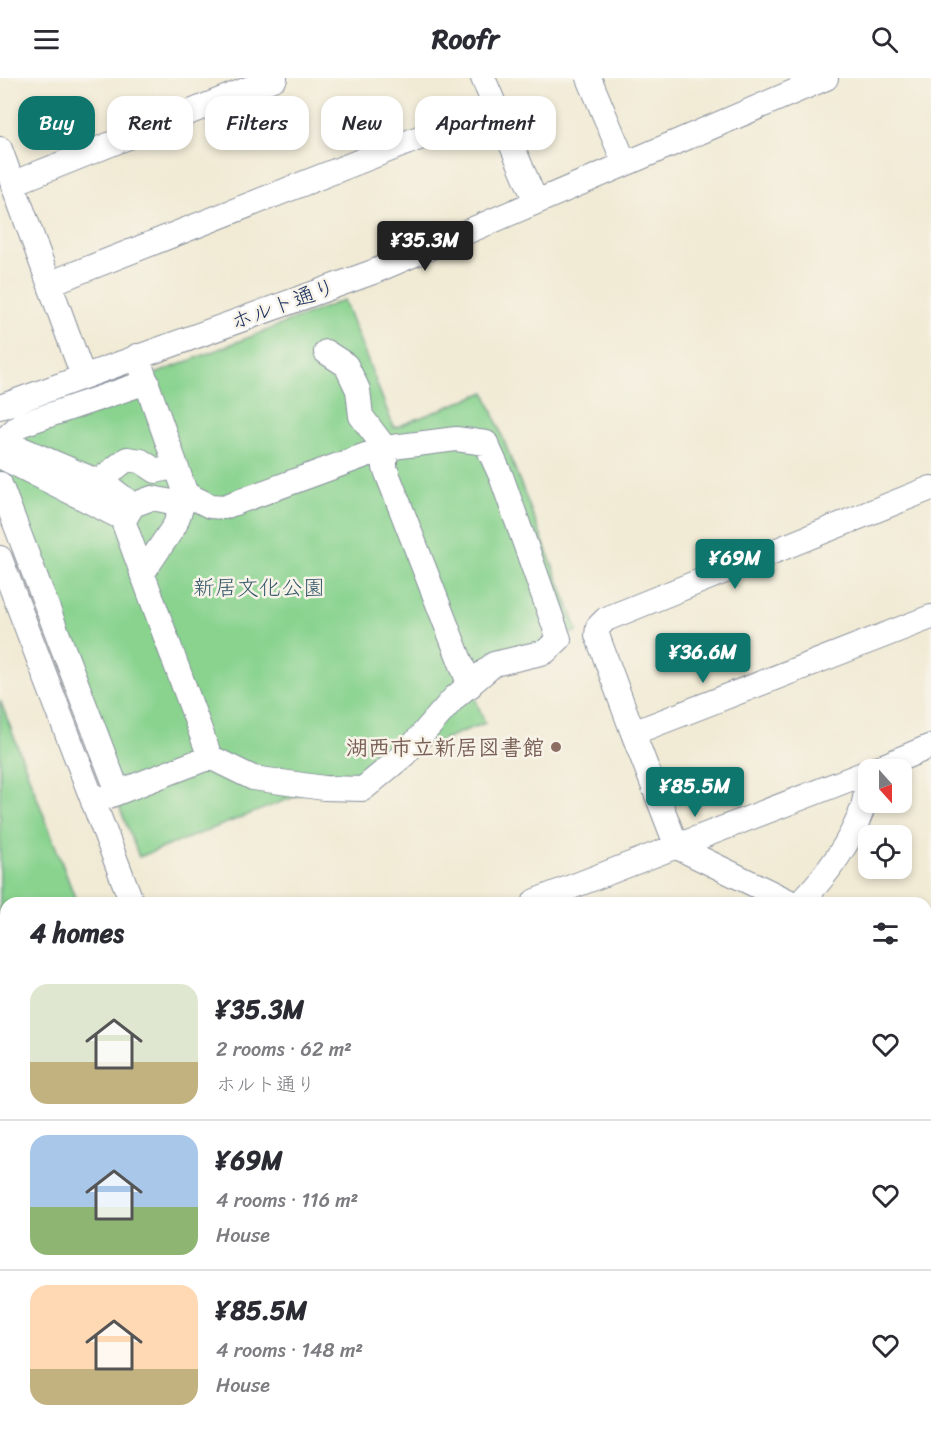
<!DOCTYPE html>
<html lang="en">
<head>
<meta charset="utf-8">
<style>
	:root { --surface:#fff; --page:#f2f2f3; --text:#2b2b33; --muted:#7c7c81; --line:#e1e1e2; --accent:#0f766e }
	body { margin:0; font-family:Sriracha,"Klee One",sans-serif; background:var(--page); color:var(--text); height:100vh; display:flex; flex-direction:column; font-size:22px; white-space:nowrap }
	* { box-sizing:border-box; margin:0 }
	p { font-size:20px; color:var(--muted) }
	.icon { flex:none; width:33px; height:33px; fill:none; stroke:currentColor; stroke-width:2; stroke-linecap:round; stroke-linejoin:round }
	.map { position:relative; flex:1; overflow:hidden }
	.side { position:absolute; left:0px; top:819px; width:932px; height:534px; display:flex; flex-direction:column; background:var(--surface); border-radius:18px 18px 0 0; box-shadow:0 3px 9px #0003 }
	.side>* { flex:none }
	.guide { position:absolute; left:18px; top:18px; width:600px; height:54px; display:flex; gap:12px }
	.needle { width:39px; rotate:159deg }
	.buttons { position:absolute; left:858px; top:681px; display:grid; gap:12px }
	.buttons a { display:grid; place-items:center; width:54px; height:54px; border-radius:12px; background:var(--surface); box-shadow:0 3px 9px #0003; font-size:30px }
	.price { position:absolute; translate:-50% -51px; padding:0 14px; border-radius:6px; background:var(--accent); color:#fff; font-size:20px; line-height:39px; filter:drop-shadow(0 2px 3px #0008) }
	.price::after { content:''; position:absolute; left:50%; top:36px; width:18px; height:14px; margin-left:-9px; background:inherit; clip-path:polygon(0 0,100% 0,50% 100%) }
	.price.active { background:#222; color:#fff }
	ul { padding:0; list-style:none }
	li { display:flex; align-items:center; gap:18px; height:150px; padding:0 30px }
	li+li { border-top:2px solid var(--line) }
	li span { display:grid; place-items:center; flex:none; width:168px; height:120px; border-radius:18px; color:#555 }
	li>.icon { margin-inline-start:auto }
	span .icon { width:72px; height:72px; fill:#fffc; stroke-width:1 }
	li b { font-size:26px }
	h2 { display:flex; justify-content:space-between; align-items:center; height:72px; padding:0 30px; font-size:26px }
	.tag { padding:0 21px; border-radius:18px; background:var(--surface); box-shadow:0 3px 9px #0003; font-size:21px; line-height:54px }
	.tag.active { background:var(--accent); color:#fff }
	header { display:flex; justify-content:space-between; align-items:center; height:78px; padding:0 30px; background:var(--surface); font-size:27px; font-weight:800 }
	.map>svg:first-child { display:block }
	.green { fill:#89d38f; stroke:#528176; stroke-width:1.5 }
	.water { fill:#66b8e1; stroke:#4074a0; stroke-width:1.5 }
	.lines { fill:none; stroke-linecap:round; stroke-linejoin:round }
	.minor-casing { stroke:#868d9a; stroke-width:26 }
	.minor { stroke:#fff; stroke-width:24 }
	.education-dot { fill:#8d6e63; stroke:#f7f3e8; stroke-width:2 }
	.labels { text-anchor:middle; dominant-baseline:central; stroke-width:5; stroke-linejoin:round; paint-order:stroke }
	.street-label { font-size:22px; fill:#1b2f5e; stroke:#f7f3e8 }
	.park-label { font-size:22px; fill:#36586a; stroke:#f7f3e8 }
	.education-label { font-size:22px; font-weight:bold; fill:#785e54; stroke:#f7f3e8; text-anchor:end }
</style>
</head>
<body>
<header><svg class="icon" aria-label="menu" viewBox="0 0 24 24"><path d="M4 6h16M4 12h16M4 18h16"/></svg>Roofr<svg class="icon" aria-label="search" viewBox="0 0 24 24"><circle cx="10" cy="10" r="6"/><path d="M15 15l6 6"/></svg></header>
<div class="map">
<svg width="931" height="1353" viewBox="0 0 931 1353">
	<rect width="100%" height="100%" fill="#f7f3e8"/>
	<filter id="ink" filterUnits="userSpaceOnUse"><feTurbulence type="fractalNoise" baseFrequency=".0167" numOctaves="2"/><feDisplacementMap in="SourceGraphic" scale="12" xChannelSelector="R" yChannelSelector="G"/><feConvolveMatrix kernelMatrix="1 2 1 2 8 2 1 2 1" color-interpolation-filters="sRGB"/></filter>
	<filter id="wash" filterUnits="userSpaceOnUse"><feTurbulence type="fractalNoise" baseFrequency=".008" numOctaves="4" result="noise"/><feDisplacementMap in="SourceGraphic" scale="24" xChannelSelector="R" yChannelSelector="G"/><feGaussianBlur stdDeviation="1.35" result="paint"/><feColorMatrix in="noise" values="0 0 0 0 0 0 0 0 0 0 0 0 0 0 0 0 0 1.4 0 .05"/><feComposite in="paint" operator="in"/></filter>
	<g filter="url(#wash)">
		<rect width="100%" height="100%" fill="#f1ebd5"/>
		<path class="green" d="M344,222L394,350L485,314L578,553L466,597L485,645L139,779L0,423V357Z
			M0,622L77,825H6V892L0,895Z"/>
		<path class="water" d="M931,1317V1353H885L893,1347H926V1321Z"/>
	</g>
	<g filter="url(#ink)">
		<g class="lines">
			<g class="minor-casing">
				<path id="minor" d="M483,0L536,124
					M589,0L625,86
					M0,71L83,298
					M14,105L275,0
					M51,205L495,30
					M326,274L346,287L358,312L361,338L385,370V390L470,608
					M0,329L373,194L826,0
					M3,363L20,347L147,304
					M0,369L3,363L92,401L100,402L127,381L141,383L156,393L176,388
					M0,378L122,440L210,679
					M100,402L133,427
					M0,406L118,714
					M123,444L133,427L152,420L182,426
					M0,480L132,825
					M142,496L175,447L186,416
					M633,655L597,557L598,549L606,541L931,410
					M874,692L931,668
					M93,724L210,679L253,700L324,710L363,711L405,676L454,620L494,586L545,574L559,561L501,398L486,365L456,361L385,370L224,429L210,428L186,416L137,278
					M535,823L868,694
					M792,825L677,769L633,655L931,539
					M800,825C826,798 849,767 862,732C866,720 867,706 868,694
					M926,861L931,853
					M926,895L931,898
					M926,1062L931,1058
					M926,1225L931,1222
					M0,1256L6,1254
					M325,1347L328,1353
					M480,1347L482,1353
					M611,1353L626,1347"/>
			</g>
			<use href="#minor" class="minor"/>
		</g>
	</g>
	<circle class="education-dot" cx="556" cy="669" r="6"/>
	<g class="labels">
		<g class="street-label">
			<text transform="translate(283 226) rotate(-20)">ホルト通り</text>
		</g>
		<g class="park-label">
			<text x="259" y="509">新居文化公園</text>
		</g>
		<g class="education-label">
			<text x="544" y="669">湖西市立新居図書館</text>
		</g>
	</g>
</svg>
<div class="buttons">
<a><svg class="needle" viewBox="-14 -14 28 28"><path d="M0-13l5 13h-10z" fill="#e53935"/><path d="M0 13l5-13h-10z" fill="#7c7c81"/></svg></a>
<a><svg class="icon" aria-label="locate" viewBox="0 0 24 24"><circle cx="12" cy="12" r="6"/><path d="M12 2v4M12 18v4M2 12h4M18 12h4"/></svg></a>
</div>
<b class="price active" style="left:425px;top:194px">¥35.3M</b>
<b class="price" style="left:735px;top:512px">¥69M</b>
<b class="price" style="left:703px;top:606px">¥36.6M</b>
<b class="price" style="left:695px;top:740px">¥85.5M</b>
<div class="guide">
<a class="tag active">Buy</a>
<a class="tag">Rent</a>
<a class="tag">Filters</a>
<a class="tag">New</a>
<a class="tag">Apartment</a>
</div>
<section class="side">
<h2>4 homes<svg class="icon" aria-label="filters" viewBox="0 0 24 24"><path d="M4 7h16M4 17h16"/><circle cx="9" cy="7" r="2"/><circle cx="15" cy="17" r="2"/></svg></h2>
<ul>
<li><span style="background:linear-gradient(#dfe7d0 65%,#c2b280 0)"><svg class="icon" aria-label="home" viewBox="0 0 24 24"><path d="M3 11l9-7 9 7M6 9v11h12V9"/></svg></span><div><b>¥35.3M</b><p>2 rooms · 62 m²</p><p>ホルト通り</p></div><svg class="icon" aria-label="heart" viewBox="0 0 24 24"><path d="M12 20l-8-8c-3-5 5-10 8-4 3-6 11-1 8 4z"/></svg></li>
<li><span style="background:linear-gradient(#a9c7e8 60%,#8fb573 0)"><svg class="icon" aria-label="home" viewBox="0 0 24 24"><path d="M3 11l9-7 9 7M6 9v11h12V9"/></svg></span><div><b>¥69M</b><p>4 rooms · 116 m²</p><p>House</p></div><svg class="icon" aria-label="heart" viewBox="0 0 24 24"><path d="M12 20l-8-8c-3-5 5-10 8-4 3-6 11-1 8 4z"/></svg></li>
<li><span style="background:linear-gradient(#ffd9b3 70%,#c2b280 0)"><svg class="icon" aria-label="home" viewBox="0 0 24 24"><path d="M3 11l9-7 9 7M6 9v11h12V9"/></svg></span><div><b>¥85.5M</b><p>4 rooms · 148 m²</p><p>House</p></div><svg class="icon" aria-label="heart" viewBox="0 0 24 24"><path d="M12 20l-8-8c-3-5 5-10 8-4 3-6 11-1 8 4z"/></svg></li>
</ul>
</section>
</div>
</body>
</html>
